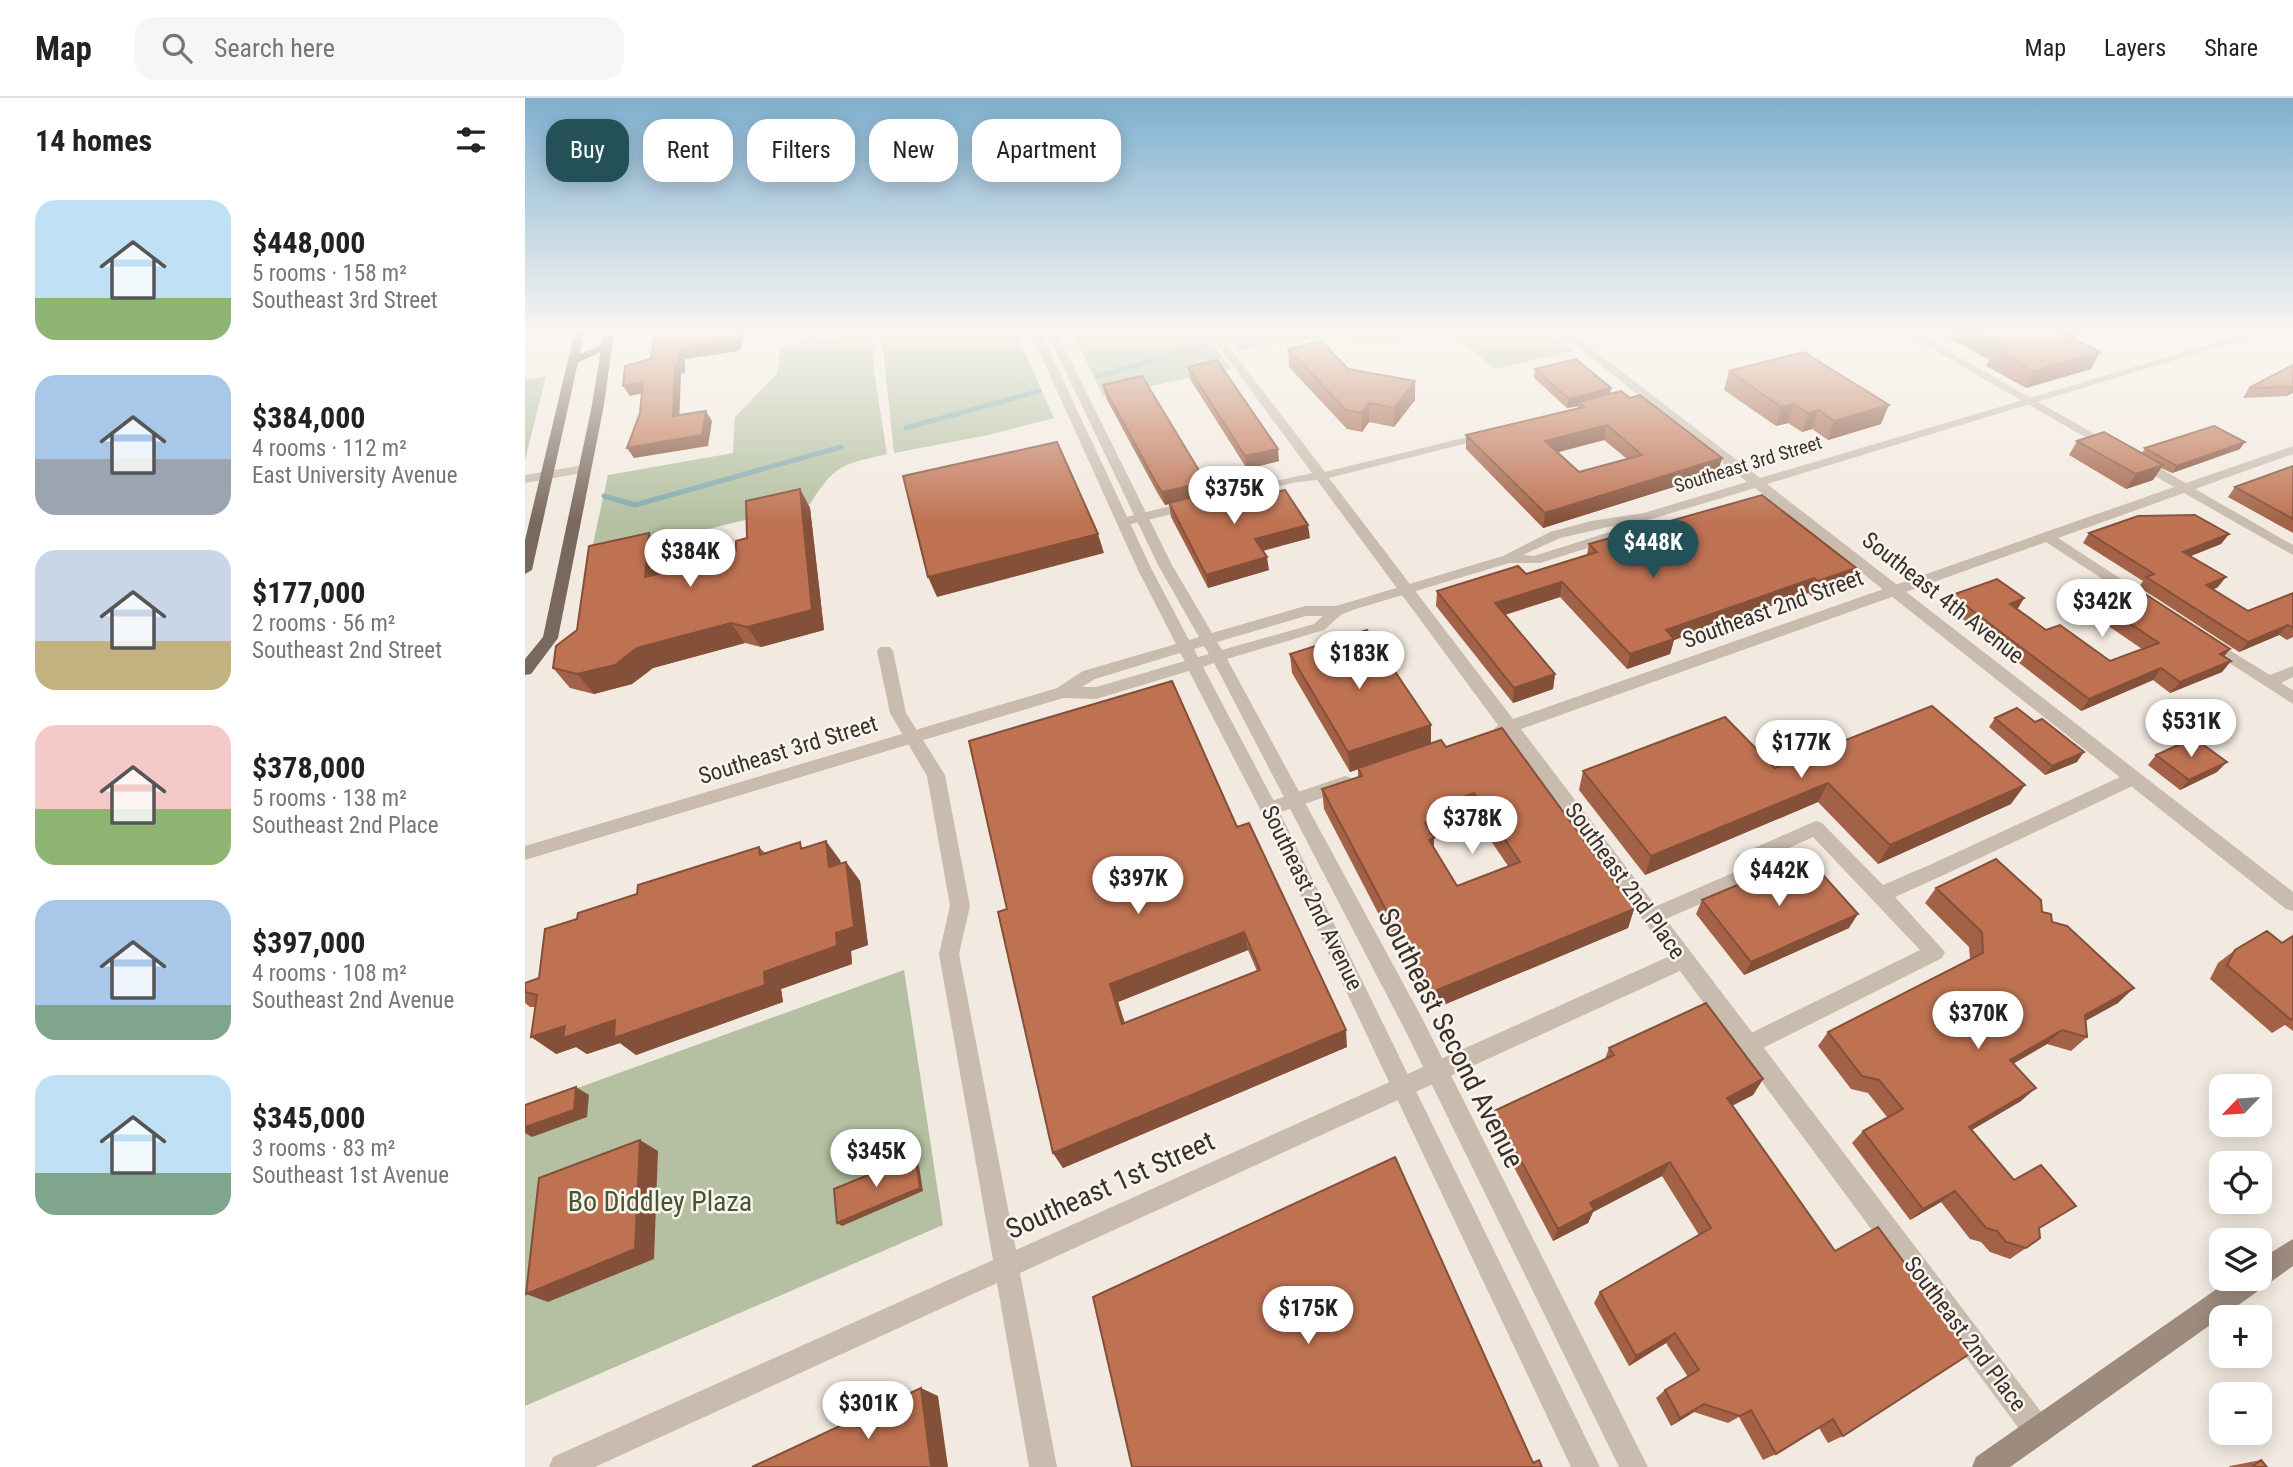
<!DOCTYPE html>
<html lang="en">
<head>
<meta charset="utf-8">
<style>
	:root { --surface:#fff; --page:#f6f6f6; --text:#222; --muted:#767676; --line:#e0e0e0; --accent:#235157 }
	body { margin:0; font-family:"Roboto Condensed",sans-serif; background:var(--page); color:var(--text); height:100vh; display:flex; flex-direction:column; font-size:26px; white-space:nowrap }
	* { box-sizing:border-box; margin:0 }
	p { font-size:23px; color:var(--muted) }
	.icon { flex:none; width:38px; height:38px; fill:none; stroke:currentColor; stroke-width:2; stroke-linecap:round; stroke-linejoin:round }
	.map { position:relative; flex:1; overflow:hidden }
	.drawer { display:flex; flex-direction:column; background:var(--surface); width:525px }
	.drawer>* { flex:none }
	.banner { position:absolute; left:21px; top:21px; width:665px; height:63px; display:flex; gap:14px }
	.needle { width:46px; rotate:245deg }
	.tools { position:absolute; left:1684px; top:976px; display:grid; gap:14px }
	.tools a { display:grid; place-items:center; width:63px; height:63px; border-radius:14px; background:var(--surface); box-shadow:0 4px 18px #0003; font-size:35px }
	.price { position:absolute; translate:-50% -60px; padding:0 16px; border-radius:24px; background:#fff; color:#222; font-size:23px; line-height:46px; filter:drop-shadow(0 2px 4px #0008) }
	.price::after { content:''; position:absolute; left:50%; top:42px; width:21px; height:16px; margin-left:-10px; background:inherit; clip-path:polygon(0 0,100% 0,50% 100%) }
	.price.selected { background:var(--accent); color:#fff }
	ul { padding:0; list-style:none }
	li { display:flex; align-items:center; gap:21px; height:175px; padding:0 35px }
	li span { display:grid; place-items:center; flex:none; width:196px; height:140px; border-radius:21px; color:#555 }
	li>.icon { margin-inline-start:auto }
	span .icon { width:84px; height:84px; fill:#fffc; stroke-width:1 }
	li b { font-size:30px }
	h2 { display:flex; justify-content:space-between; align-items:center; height:84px; padding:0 35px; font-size:30px }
	.chip { padding:0 24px; border-radius:21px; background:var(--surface); box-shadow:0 4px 18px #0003; font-size:24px; line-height:63px }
	.chip.selected { background:var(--accent); color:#fff }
	header { display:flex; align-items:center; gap:42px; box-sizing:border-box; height:98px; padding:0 35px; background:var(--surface); border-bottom:2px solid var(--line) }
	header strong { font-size:33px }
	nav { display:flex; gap:38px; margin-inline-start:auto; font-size:24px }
	.search { width:490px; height:63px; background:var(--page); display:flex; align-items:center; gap:18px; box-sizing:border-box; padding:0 24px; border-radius:21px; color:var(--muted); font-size:26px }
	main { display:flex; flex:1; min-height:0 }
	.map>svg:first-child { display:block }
	.green { fill:#b4c0a1 }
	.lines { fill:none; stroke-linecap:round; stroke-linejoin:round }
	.stream { stroke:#81a9ad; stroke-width:5 }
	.pedestrian { fill:#c9bbad; fill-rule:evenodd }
	.minor { fill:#c9bbad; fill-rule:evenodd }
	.tertiary { fill:#c9bbad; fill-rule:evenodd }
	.secondary { fill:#9d8b7e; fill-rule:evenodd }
	.primary { fill:#79685d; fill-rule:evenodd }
	.trunk { fill:#685a50; fill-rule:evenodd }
	.wall { fill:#a36247; fill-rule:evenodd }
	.shaded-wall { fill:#855039 }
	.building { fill:#be7252; stroke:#855039; stroke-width:2; fill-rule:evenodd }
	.labels { text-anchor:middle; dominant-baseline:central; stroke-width:5; stroke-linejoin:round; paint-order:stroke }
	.far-street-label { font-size:19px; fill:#38302b; stroke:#f9f4ed }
	.street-label { font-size:23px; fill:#38302b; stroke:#f9f4ed }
	.near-street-label { font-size:28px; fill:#38302b; stroke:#f9f4ed }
	.near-park-label { font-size:28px; fill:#455530; stroke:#f9f4ed }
</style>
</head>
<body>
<header>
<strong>Map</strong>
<div class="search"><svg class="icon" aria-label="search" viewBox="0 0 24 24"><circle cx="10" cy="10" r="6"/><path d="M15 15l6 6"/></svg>Search here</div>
<nav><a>Map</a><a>Layers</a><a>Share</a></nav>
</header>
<main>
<section class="drawer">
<h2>14 homes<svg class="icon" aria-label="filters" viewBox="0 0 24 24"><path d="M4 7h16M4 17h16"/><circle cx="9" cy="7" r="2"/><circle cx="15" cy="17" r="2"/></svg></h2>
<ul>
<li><span style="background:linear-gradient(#bfe0f5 70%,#8fb573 0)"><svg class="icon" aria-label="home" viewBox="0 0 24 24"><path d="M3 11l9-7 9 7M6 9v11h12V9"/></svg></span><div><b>$448,000</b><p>5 rooms · 158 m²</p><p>Southeast 3rd Street</p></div></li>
<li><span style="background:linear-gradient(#a9c7e8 60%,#9aa5b1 0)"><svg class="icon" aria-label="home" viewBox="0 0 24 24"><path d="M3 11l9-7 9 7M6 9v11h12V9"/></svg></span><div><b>$384,000</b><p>4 rooms · 112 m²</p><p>East University Avenue</p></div></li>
<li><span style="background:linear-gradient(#c9d6e8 65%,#c2b280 0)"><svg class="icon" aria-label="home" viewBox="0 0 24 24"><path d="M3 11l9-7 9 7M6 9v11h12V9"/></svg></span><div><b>$177,000</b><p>2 rooms · 56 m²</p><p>Southeast 2nd Street</p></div></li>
<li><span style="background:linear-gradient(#f6c9c9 60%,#8fb573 0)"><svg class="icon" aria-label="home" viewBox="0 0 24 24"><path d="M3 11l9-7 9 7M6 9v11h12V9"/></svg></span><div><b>$378,000</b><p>5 rooms · 138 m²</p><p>Southeast 2nd Place</p></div></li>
<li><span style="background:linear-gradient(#a9c7e8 75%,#7fa58c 0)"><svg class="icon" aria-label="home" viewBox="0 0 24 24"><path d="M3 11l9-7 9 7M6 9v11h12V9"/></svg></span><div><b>$397,000</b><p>4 rooms · 108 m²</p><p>Southeast 2nd Avenue</p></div></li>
<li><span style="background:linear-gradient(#bfe0f5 70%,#7fa58c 0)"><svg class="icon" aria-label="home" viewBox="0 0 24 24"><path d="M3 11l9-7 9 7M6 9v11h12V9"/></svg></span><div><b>$345,000</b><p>3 rooms · 83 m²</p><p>Southeast 1st Avenue</p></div></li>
</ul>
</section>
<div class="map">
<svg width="1768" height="1369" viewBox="0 0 1768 1369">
	<rect width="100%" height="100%" fill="#f2eae0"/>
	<path class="green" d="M348,233L349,273L362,356C316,367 311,366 285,406L65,460L83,377L208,355L210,319L252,276L256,248Z
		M356,233H490L529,320L463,337L369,355Z
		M547,233H679L706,271L578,298Z
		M698,233H905L857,244L822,240L774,241L713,253Z
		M925,233H1023L1048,253L969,271Z
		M21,278L0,362V282Z
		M379,872L418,1127L0,1308V1009Z"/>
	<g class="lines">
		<path class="stream" d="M711,241L755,233
			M574,278L680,247
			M381,330L514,293
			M79,398L110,407L316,349"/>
		<path class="pedestrian" d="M1291,723L1297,725L1358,787L1409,765L1416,762L1423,765L1425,770L1423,775L1370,799L1420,854L1417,860L1222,958L1214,955L1211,948L1214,941L1395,852L1288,739L1233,764L1239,774L1237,779L1127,827L1120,825L1117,819L1120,813L1217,771L1211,762L1213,757Z"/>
		<path class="minor" d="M682,233H692L800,374L966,333V339L804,380L988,621L1649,389L1609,366V360H1617L1661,385L1768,348V356L1670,391L1768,447V457L1659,395L1533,440L1621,497V503H1611L1521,444L996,631L1523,1323L1527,1333L1523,1343L1513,1347L1503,1343L1155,873L495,1175L532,1369H504L472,1185L70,1369H24L28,1359L468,1162L414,856L425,808L402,678L365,615L352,553L355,549H365L368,553L381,615L420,677L445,808L434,856L491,1152L1145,858L980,637L970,636L968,632L973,627L792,382L773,384L688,403V397L787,375Z
			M1376,233H1388L1594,350L1584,353Z
			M59,367L63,368V374L0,385V377Z
			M666,403L671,404V410L598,428L591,424L593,421Z
			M1683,539L1745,577L1768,568V579L1756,585L1768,592V606L1678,548L1675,544L1678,540Z
			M1608,673L1614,675L1617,680L1614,685L1423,775L1416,778L1409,775L1407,770L1409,765Z
			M820,678L826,680L829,685L826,690L744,718L738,716L735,711L738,706Z"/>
		<path class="tertiary" d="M505,233H515L627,472L664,542L674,539L633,467L521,233H531L647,467L687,535L780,508H811L978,458L1025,434L1066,423L1119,415L1222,384L1033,233H1044L1235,380L1730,233H1745L1242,386L1768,794V813L1761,811L1230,390L1123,422L1101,438L1015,465H984L831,511L817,516L799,532L702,561L897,920L1123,1369H1094L881,934L696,578L689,565L678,569L753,711L1075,1369H1046L735,711L664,573L571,601L538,600L0,762V748L532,590L558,573L651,546L613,472ZM1101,425L1091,432L1009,458L998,457L1035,440ZM781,518H798L789,526L697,552L692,544ZM679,548L684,556L673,559L669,551ZM655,555L660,563L571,589H557L570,581Z"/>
		<path class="secondary" d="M1768,1141V1168L1743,1186L1485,1369H1447L1451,1359L1706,1181H1734V1162Z"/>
		<path class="primary" d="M50,233H60L7,472L0,476V442Z
			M79,233H89L79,307L33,540L6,576L0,577V561L18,539L67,307Z"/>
		<path class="trunk" d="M78,246L88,248L54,264L44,261Z"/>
	</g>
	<path class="wall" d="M1287,233H1312L1294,237Z
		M1411,233H1569L1568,234L1547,240L1575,254L1566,271L1501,290L1461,268L1464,262Z
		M763,251L823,271L890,302L869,329L844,324L837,334L822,331L764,269Z
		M1768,267V295L1761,298L1718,300L1724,290Z
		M663,269L754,363L722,371L665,281Z
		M1010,271L1085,295L1193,375L1018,430L941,351V337L1052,311L1053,308L1042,310L1009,280ZM1079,342L1102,361L1054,374L1032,354Z
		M1204,273L1356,326L1303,342L1287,331L1277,334L1263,325L1251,328L1199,292Z
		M578,287L681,384L683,395L690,400L718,402L785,440L738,453L744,472L683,490L646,419L644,406L640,407L633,396L581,300Z
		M1552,343L1617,355L1620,350L1715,351L1647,375L1636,370L1628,382L1601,391L1544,357Z
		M1768,368V435L1703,399L1710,389Z
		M275,391L285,410L299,532L236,549L220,545L128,570L107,586L69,596L45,590L28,570L52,532L138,455L136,476L193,462L211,453L222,440Z
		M1564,435L1704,436L1696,446L1665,458L1693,489L1688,492L1723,513L1768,495V539L1762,542L1754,537L1714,554L1614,489L1618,483L1558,445Z
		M1064,446L1325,485L1287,499L1283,495L1149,542L1145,556L1102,571L1035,499L980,517L1030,576L1028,591L988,605L911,508L912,493L1001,476L1062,457Z
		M1427,497L1499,500L1492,511L1521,532L1585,563L1617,551L1557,510L1565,499L1705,551L1699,558L1706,563L1697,574L1645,595L1628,582L1556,613L1421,508Z
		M765,556L906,646L921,649L1109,811L1103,830L904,913L799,711L797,691L833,679V671L825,674L767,575ZM947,715L983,768L932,788L909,751V740L913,739L914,727Z
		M1470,620L1552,664L1520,677L1464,629Z
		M1631,657L1692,674L1655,692L1623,667Z
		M1250,670L1486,706L1353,766L1293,704L1120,777L1054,692L1058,673Z
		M712,729L822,949L538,1070L528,1055L473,814ZM723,852L732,873L600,925L593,904Z
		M234,749L240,755L280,749L315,762L316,766L321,764L335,783L343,847L326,853L327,866L256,891L258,904L111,957L95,945L62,956L51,949L31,956L10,909H5L0,905V885L14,880L52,821L112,796Z
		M1411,790L1517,814L1527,824L1593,905L1560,923L1562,939L1546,953L1522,946L1488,966L1496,1003L1446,1032L1489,1082L1534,1119L1514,1131L1501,1150L1485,1161L1465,1154L1456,1144L1445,1141L1416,1104L1385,1122L1327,1045L1338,1033L1362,1019L1343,995L1326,991L1293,948L1303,934L1445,861L1444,849L1400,805Z
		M1177,802L1324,830L1219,877L1171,816Z
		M1768,838V933L1760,927L1747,935L1685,881L1693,865L1710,852L1757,845Z
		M1084,950L1238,981L1228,997L1207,1008L1318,1338L1303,1345L1294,1330L1251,1356L1238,1362L1214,1319L1203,1325L1169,1314L1146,1328L1131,1300L1140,1292L1163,1279L1141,1245L1104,1268L1069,1205L1075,1194L1174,1137L1137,1078L1068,1114L1063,1125L1028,1143L967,1028L969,1013L1080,961Z
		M1736,1362L1742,1369H1704L1705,1368Z"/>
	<path class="shaded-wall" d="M212,233H220L215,253L160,261V275L156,276L154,329L148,318L150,266L154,251Z
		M1296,233H1312L1294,237Z
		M1527,233H1569L1568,234L1519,247Z
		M1575,254L1566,271L1501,290L1509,273Z
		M890,283V302L869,329V310Z
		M118,284L124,294L105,298L98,288Z
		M1767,289H1768V295L1761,298Z
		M1086,290L1085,299L1053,304V308L1042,310L1044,301Z
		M844,305V324L837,334L836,315Z
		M1269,306L1263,325L1251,328L1256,309Z
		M1364,307L1356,326L1303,342L1309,323Z
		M1294,312L1287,331L1277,334L1283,315Z
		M181,313L187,323L183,348L109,360L102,350Z
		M1082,327L1079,342L1019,358L1020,343Z
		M1720,344L1715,351L1647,375L1652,368Z
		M753,351L754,363L722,371L720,358Z
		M1197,360L1193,375L1018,430L1020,415Z
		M1638,367L1628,382L1601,391L1611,376Z
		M681,384L683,397L640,407L637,394Z
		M275,391L285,410L299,532L236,549L222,529Z
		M783,427L785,440L732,454L730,441Z
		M124,435L138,455L135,499L120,479Z
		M573,436L579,455L412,499L403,479Z
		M1704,436L1696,446L1651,464L1658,454Z
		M742,459L744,472L683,490L681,477Z
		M1331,470L1325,485L1287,499L1293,483Z
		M1701,479L1693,489L1673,497L1681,487Z
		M1289,480L1283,495L1149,542L1145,556L1102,571L1105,556L1141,532Z
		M1037,484L1035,499L969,520L970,505Z
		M1499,500L1492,512L1485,506Z
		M206,525L220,545L128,570L107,586L69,596L52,576L112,550Z
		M1763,527L1754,537L1714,554L1723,544Z
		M1705,551L1696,562L1695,556Z
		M1706,563L1697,574L1645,595L1655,584Z
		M1636,570L1628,582L1556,613L1564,601Z
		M1030,576L1028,591L988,605L989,590Z
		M906,627V647L825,674L823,654Z
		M1559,654L1552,664L1520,677L1527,668Z
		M1702,664L1692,674L1655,692L1664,682Z
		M1303,685L1293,704L1120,777L1126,758Z
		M1500,687L1486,706L1353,766L1365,747Z
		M949,695L947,715L914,727L913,739L909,740V759L903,761L900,725L908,710Z
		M301,743L315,762L318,788L304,769Z
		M321,764L335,783L343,847L326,853L327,866L256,891L258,904L111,957L95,945L62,956L51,949L31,956L6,939L40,928L90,922L239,874L311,835Z
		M1109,811L1103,830L904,913L905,895Z
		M1333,816L1324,830L1219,877L1226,864Z
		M719,834L723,852L593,904L605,943L597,926L585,886Z
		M1609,890L1593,905L1544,932L1560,917Z
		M821,932L822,949L538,1070L528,1055Z
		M1537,932L1522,946L1470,976L1485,962Z
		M1238,981L1228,997L1192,1015L1202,1000Z
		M51,989L64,997L62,1019L7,1039L0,1035V1029Z
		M1511,990L1496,1003L1430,1042L1444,1029Z
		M115,1042L133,1053L129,1161L23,1204L1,1196Z
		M390,1058L393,1062L398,1093L317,1128L312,1125Z
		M1145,1064L1137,1078L1068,1114L1063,1125L1028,1143L1033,1131L1065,1105Z
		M1430,1093L1416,1104L1385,1122L1398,1111Z
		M1150,1235L1141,1245L1104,1268L1111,1258Z
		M396,1290L413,1298L423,1369H406Z
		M1179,1306L1169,1314L1146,1328L1155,1320Z"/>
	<path class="building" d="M130,233H212L210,243L154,251V265L150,266L148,318L181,313L177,337L102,350L115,315L118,284L98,288L100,268L126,261Z
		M1449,233H1532L1575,254L1509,273L1469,251L1478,248Z
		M796,243L823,271L890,283L869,310L844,305L836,315L821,312L763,251Z
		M1279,254L1364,307L1309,323L1294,312L1283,315L1269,306L1256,309L1204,273Z
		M1051,261L1086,290L1044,301L1010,271Z
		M692,262L753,351L720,358L663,269Z
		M1768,267V289L1724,290Z
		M617,278L681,384L637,394L630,383L578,287Z
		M1096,293L1105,300L1115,297L1197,360L1020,415L941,337L1059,309L1053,304ZM1082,327L1117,357L1054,374L1020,343Z
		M1689,328L1720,344L1652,368L1620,350Z
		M1579,334L1638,367L1611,376L1552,343Z
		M532,344L573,436L403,479L378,378Z
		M1768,368V421L1710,389Z
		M275,391L287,512L222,529L206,525L112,550L90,567L52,576L28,570L31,548L52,532L64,448L124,435L120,479L193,462L211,453V443L222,440L221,403Z
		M760,392L783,427L730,441L742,459L681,477L644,405L687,394L690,400L713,394L718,402Z
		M1237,397L1331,470L1293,483L1289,480L1141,532L1149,541L1105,556L1037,484L970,505L1030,576L989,590L912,493L993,468L1001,476L1072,454L1064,446Z
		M1670,417L1704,436L1658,454L1701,479L1681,487L1723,513L1768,495V530L1763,527L1723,544L1621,479L1629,476L1564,435L1613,418Z
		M1472,481L1499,500L1485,506L1521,532L1535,527L1585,563L1634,545L1565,499L1603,485L1705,551L1695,556L1706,563L1655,584L1636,570L1564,601L1427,497Z
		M842,532L906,627L823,654L765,556Z
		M647,583L712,729L724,725L821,932L528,1055L473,814L482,811L444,643ZM719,834L735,872L597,926L585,886Z
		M1407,608L1500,687L1365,747L1303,685L1126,758L1058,673L1200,619L1250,670Z
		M1492,610L1510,624L1517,621L1559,654L1527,668L1470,620Z
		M977,630L1109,811L905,895L797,691L837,678L833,670L916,642L921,649ZM949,695L995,764L932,788L904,742L909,740L900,725L914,720L908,710Z
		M1669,640L1702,664L1664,682L1631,657Z
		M301,743L304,769L321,764L329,829L311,835L312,848L239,874L240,887L89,940L90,922L38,940L40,928L6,939L12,897L0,894V885L14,880L20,831L52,821L53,815L112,796L113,787L234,749L235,757L275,744L276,751Z
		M1281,758L1333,816L1226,864L1177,802Z
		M1471,761L1516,802L1517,814L1526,816L1527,824L1542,828L1609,890L1560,917L1562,939L1537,932L1485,962L1511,990L1444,1029L1489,1082L1516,1067L1551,1108L1514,1130L1515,1140L1501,1150L1481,1144L1472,1133L1461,1130L1430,1093L1398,1111L1338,1033L1378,1011L1354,982L1337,978L1303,934L1458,855L1457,834L1411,790Z
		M1742,833L1757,845L1768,838V921L1766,922L1702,867L1710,852Z
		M1181,905L1238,981L1202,1000L1310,1153L1353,1129L1446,1255L1318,1338L1308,1321L1251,1356L1226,1312L1215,1318L1179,1306L1155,1320L1140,1292L1174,1272L1150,1235L1111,1258L1075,1194L1186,1130L1145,1064L1065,1105L1069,1112L1033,1131L969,1013L1089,957L1084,950Z
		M51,989L49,1012L0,1029V1007Z
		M115,1042L110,1151L1,1196L14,1080Z
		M390,1058L395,1090L312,1125L309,1091Z
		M870,1059L1008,1365L1014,1362L1017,1369H607L568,1199Z
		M396,1290L406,1369H227Z
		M1736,1362L1742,1369H1727Z"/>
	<linearGradient id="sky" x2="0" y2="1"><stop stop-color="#7fb0d0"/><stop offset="0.55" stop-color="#f9f6f1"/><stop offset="1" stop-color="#f9f6f1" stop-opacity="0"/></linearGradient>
	<rect width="1768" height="424" fill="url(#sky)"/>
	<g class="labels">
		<g class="far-street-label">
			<text transform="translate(1223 366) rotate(-17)">Southeast 3rd Street</text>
		</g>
		<g class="street-label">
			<text transform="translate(1418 500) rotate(38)">Southeast 4th Avenue</text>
			<text transform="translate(1248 511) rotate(-20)">Southeast 2nd Street</text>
			<text transform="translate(263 652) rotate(-17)">Southeast 3rd Street</text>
			<text transform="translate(1100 783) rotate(54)">Southeast 2nd Place</text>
			<text transform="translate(787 800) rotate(64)">Southeast 2nd Avenue</text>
			<text transform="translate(1440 1236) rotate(53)">Southeast 2nd Place</text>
		</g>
		<g class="near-street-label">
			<text transform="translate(926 940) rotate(63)">Southeast Second Avenue</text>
			<text transform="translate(585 1087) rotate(-24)">Southeast 1st Street</text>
		</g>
		<g class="near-park-label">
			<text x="135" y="1103">Bo Diddley Plaza</text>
		</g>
	</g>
</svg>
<div class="tools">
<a><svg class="needle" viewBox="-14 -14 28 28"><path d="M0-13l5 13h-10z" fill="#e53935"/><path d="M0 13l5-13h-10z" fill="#767676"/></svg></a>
<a><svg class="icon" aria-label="locate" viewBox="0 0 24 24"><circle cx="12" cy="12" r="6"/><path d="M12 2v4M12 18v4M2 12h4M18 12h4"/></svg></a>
<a><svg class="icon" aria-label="layers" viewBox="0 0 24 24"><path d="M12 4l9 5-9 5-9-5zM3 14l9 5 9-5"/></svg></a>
<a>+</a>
<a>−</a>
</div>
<b class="price" style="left:709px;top:428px">$375K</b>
<b class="price selected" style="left:1128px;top:482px">$448K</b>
<b class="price" style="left:165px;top:491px">$384K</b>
<b class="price" style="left:1577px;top:541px">$342K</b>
<b class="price" style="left:834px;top:593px">$183K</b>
<b class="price" style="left:1666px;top:661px">$531K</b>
<b class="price" style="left:1276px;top:682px">$177K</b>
<b class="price" style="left:947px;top:758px">$378K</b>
<b class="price" style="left:1254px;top:810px">$442K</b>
<b class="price" style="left:613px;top:818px">$397K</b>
<b class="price" style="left:1453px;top:953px">$370K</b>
<b class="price" style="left:351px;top:1091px">$345K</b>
<b class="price" style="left:783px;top:1248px">$175K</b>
<b class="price" style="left:343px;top:1343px">$301K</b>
<div class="banner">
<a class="chip selected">Buy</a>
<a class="chip">Rent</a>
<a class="chip">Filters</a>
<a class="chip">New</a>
<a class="chip">Apartment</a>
</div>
</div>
</main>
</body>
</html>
